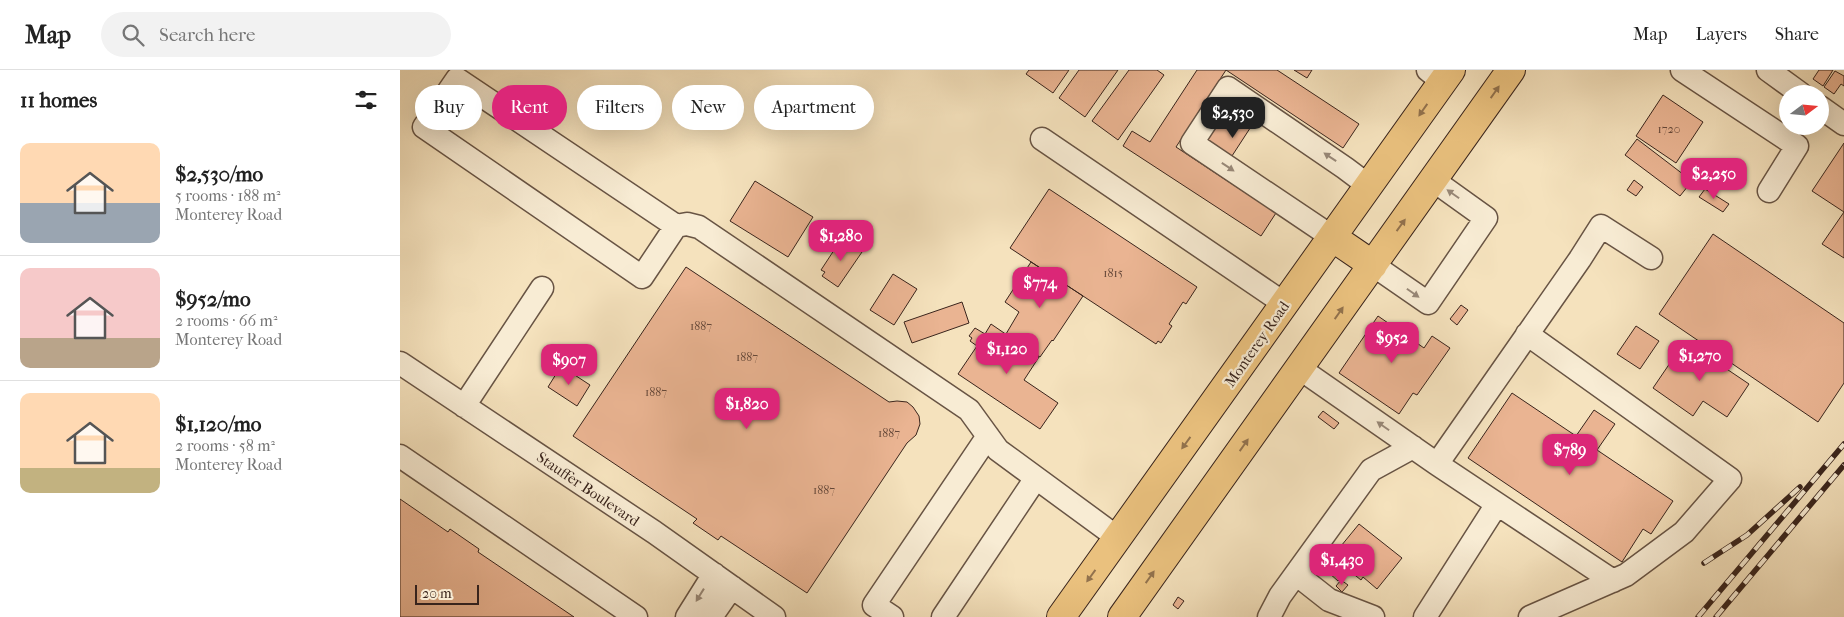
<!DOCTYPE html>
<html lang="en">
<head>
<meta charset="utf-8">
<style>
	:root { --surface:#fff; --page:#f2f2f2; --text:#222; --muted:#767676; --line:#e0e0e0; --accent:#db2777 }
	body { margin:0; font-family:"IM FELL French Canon",serif; background:var(--page); color:var(--text); height:100vh; display:flex; flex-direction:column; font-size:19px; white-space:nowrap }
	* { box-sizing:border-box; margin:0 }
	p { font-size:16px; color:var(--muted) }
	.icon { flex:none; width:28px; height:28px; fill:none; stroke:currentColor; stroke-width:2; stroke-linecap:round; stroke-linejoin:round }
	.map { position:relative; flex:1; overflow:hidden }
	.details { display:flex; flex-direction:column; background:var(--surface); width:400px }
	.details>* { flex:none }
	.hud { position:absolute; left:15px; top:15px; width:475px; height:45px; display:flex; gap:10px }
	.needle { width:32px; rotate:74deg }
	.controls { position:absolute; left:1379px; top:15px; display:grid; gap:10px }
	.controls a { display:grid; place-items:center; width:50px; height:50px; border-radius:50%; background:var(--surface); box-shadow:0 5px 20px #0002; font-size:25px }
	.scale { position:absolute; left:15px; bottom:12px; width:64px; box-sizing:border-box; padding-left:5px; border:2px solid #39241c; border-top:0; font-size:14px; line-height:18px; white-space:nowrap; color:#39241c; -webkit-text-stroke:4px #f8ecd4; paint-order:stroke }
	.price { position:absolute; translate:-50% -42px; padding:0 11px; border-radius:10px; background:var(--accent); color:#fff; font-size:16px; line-height:32px; filter:drop-shadow(0 1px 2px #0008) }
	.price::after { content:''; position:absolute; left:50%; top:30px; width:15px; height:11px; margin-left:-8px; background:inherit; clip-path:polygon(0 0,100% 0,50% 100%) }
	.price.active { background:#222; color:#fff }
	ul { padding:0; list-style:none }
	li { display:flex; align-items:center; gap:15px; height:125px; padding:0 20px }
	li+li { border-top:1px solid var(--line) }
	li span { display:grid; place-items:center; flex:none; width:140px; height:100px; border-radius:10px; color:#555 }
	li>.icon { margin-inline-start:auto }
	span .icon { width:60px; height:60px; fill:#fffc; stroke-width:1 }
	li b { font-size:21px }
	h2 { display:flex; justify-content:space-between; align-items:center; height:60px; padding:0 20px; font-size:21px }
	.tag { padding:0 18px; border-radius:22px; background:var(--surface); box-shadow:0 5px 20px #0002; font-size:18px; line-height:45px }
	.tag.active { background:var(--accent); color:#fff }
	header { display:flex; align-items:center; gap:30px; box-sizing:border-box; height:70px; padding:0 25px; background:var(--surface); border-bottom:1px solid var(--line) }
	header strong { font-size:24px }
	nav { display:flex; gap:28px; margin-inline-start:auto; font-size:18px }
	.search { width:350px; height:45px; background:var(--page); display:flex; align-items:center; gap:12px; box-sizing:border-box; padding:0 18px; border-radius:28px; color:var(--muted); font-size:19px }
	main { display:flex; flex:1; min-height:0 }
	.map>svg:first-child { display:block }
	.building { fill:#eab492; stroke:#39241c }
	.lines { fill:none; stroke-linecap:round; stroke-linejoin:round }
	.minor-casing { stroke:#685444; stroke-width:25 }
	.major-casing { stroke:#39241c; stroke-width:30 }
	.minor { stroke:#f8ecd4; stroke-width:22 }
	.major { stroke:#eac17e; stroke-width:28 }
	.rail-casing { stroke:#39241c; stroke-width:5.5 }
	.rail { stroke:#f8ecd4; stroke-width:4; stroke-dasharray:11; stroke-linecap:butt }
	.oneway { fill:#92724d }
	.oneway2 { fill:#988878 }
	.labels { text-anchor:middle; dominant-baseline:central; stroke-width:4.5; stroke-linejoin:round; paint-order:stroke }
	.number-label { font-size:12px; fill:#65483a }
	.street-label { font-size:15px; fill:#39241c; stroke:#f8ecd4 }
</style>
</head>
<body>
<header>
<strong>Map</strong>
<div class="search"><svg class="icon" aria-label="search" viewBox="0 0 24 24"><circle cx="10" cy="10" r="6"/><path d="M15 15l6 6"/></svg>Search here</div>
<nav><a>Map</a><a>Layers</a><a>Share</a></nav>
</header>
<main>
<section class="details">
<h2>11 homes<svg class="icon" aria-label="filters" viewBox="0 0 24 24"><path d="M4 7h16M4 17h16"/><circle cx="9" cy="7" r="2"/><circle cx="15" cy="17" r="2"/></svg></h2>
<ul>
<li><span style="background:linear-gradient(#ffd9b3 60%,#9aa5b1 0)"><svg class="icon" aria-label="home" viewBox="0 0 24 24"><path d="M3 11l9-7 9 7M6 9v11h12V9"/></svg></span><div><b>$2,530/mo</b><p>5 rooms · 188 m²</p><p>Monterey Road</p></div></li>
<li><span style="background:linear-gradient(#f6c9c9 70%,#b9a48a 0)"><svg class="icon" aria-label="home" viewBox="0 0 24 24"><path d="M3 11l9-7 9 7M6 9v11h12V9"/></svg></span><div><b>$952/mo</b><p>2 rooms · 66 m²</p><p>Monterey Road</p></div></li>
<li><span style="background:linear-gradient(#ffd9b3 75%,#c2b280 0)"><svg class="icon" aria-label="home" viewBox="0 0 24 24"><path d="M3 11l9-7 9 7M6 9v11h12V9"/></svg></span><div><b>$1,120/mo</b><p>2 rooms · 58 m²</p><p>Monterey Road</p></div></li>
</ul>
</section>
<div class="map">
<svg width="1444" height="547" viewBox="0 0 1444 547">
	<rect width="100%" height="100%" fill="#f5e2bd"/>
	<filter id="stains"><feTurbulence type="fractalNoise" baseFrequency=".004" numOctaves="4"/><feColorMatrix values="0 0 0 0 .2 0 0 0 0 .09 0 0 0 0 .02 0 0 0 .5 -.17"/></filter>
	<radialGradient id="worn" r=".72"><stop offset=".6" stop-color="#630" stop-opacity="0"/><stop offset="1" stop-color="#630" stop-opacity=".3"/></radialGradient>
	<path class="building" d="M629,0H669L653,23L626,4Z
		M679,0H718L685,47L659,28Z
		M729,0H757L764,5L718,70L692,51Z
		M797,0H877L959,54L943,78L826,0L776,77L876,143L861,166L723,76L732,61L750,72Z
		M894,0H912L907,8Z
		M1419,0H1433L1423,16L1413,9Z
		M1435,1L1444,6V16L1441,14L1434,24L1424,17Z
		M1263,25L1303,52L1276,93L1236,66Z
		M830,30L856,49L830,89L802,72Z
		M1237,69L1292,111L1280,126L1225,85Z
		M1444,73V188L1422,174L1444,142L1412,121Z
		M1234,110L1243,117L1236,126L1227,120Z
		M355,111L413,147L388,187L330,151Z
		M649,119L797,217L786,234L783,232L769,254L772,256L761,273L758,271L756,274L610,178Z
		M1305,119L1329,134L1323,142L1299,127Z
		M1313,164L1444,253V313L1418,352L1259,244Z
		M442,168L462,182L438,217L422,206L425,202L421,200Z
		M631,192L683,226L653,271L652,270L640,287L606,264L619,242L605,232Z
		M286,197L489,332L497,331L507,332L513,337L519,346L520,354L516,365L507,373L407,523L321,466L318,470L293,453L297,449L173,366Z
		M493,204L517,219L494,255L470,240Z
		M562,232L569,253L512,273L504,252Z
		M1061,235L1068,240L1057,255L1050,249Z
		M978,246L1024,278L1032,266L1050,278L1017,325L1013,323L999,344L939,303Z
		M591,254L639,287L624,310L658,333L640,359L558,304L577,276L570,271L572,268L569,266L575,258L585,264Z
		M1236,256L1259,271L1240,299L1217,284Z
		M1285,271L1349,314L1327,347L1303,331L1293,346L1253,318Z
		M161,296L190,315L177,336L148,317Z
		M1112,323L1176,366L1194,340L1215,354L1197,380L1273,431L1251,464L1243,459L1222,492L1068,388Z
		M923,341L939,353L934,359L918,347Z
		M0,429L48,462L50,459L79,479L78,482L174,547H0Z
		M959,454L1002,488L977,519L963,507L961,510L932,487Z
		M935,497L944,505L938,511L929,503Z
		M941,510L948,515L942,522L936,516Z
		M778,527L784,531L778,539L773,535Z"/>
	<g class="lines">
		<g class="minor-casing">
			<path id="minor" d="M1028,0L1043,12
				M1282,0L1397,76L1369,121
				M1368,0L1401,24
				M1420,37L1444,54
				M642,69L885,234
				M276,156L242,207L24,57L57,9L276,156L287,154L299,157L569,340L598,380L718,468
				M932,167L792,73L828,18L945,98L969,116
				M973,195L1028,233L1086,148L1033,110
				M1127,264L1330,409L1284,462L1226,505L1130,547
				M0,293L254,462L374,547
				M899,298L1037,394L1213,511
				M64,336L142,218
				M0,386L236,547
				M1037,394L1180,189L1201,156L1251,188
				M896,504L929,530L973,547
				M287,547L314,504
				M311,547L332,517
				M492,547L474,535L588,366
				M543,547L636,408
				M869,547L880,526L971,400L1013,377
				M1025,547L1097,434"/>
		</g>
		<g class="major-casing">
			<path id="major" d="M932,167L973,195
				M661,547L1051,0
				M722,547L1111,0"/>
		</g>
		<use href="#minor" class="minor"/>
		<use href="#major" class="major"/>
		<g class="rail-casing">
			<path id="rail" d="M1304,493L1347,465L1400,417
				M1298,547L1444,374
				M1316,547L1444,395"/>
		</g>
		<use href="#rail" class="rail"/>
	</g>
	<defs><path id="oneway-solid" d="M-6-.8H1V-3.2L6.5 0L1 3.2V.8H-6Z" transform="scale(1.25)"/></defs>
	<g class="oneway">
		<use href="#oneway-solid" transform="translate(1095 22) rotate(-55)"/>
		<use href="#oneway-solid" transform="translate(1023 40) rotate(125)"/>
		<use href="#oneway-solid" transform="translate(1001 155) rotate(-54)"/>
		<use href="#oneway-solid" transform="translate(939 243) rotate(-55)"/>
		<use href="#oneway-solid" transform="translate(786 373) rotate(126)"/>
		<use href="#oneway-solid" transform="translate(844 375) rotate(-55)"/>
		<use href="#oneway-solid" transform="translate(691 506) rotate(126)"/>
		<use href="#oneway-solid" transform="translate(750 507) rotate(-55)"/>
	</g>
	<g class="oneway2">
		<use href="#oneway-solid" transform="translate(930 87) rotate(-146)"/>
		<use href="#oneway-solid" transform="translate(828 97) rotate(34)"/>
		<use href="#oneway-solid" transform="translate(1053 124) rotate(-145)"/>
		<use href="#oneway-solid" transform="translate(1013 223) rotate(35)"/>
		<use href="#oneway-solid" transform="translate(983 356) rotate(-145)"/>
		<use href="#oneway-solid" transform="translate(300 525) rotate(122)"/>
	</g>
	<g class="labels">
		<g class="number-label">
			<text x="1269" y="59">1720</text>
			<text x="713" y="203">1815</text>
			<text x="301" y="256">1887</text>
			<text x="347" y="287">1887</text>
			<text x="256" y="322">1887</text>
			<text x="489" y="363">1887</text>
			<text x="424" y="420">1887</text>
		</g>
		<g class="street-label">
			<text transform="translate(857 274) rotate(-55)">Monterey Road</text>
			<text transform="translate(188 419) rotate(34)">Stauffer Boulevard</text>
		</g>
	</g>
	<rect width="100%" height="100%" filter="url(#stains)"/>
	<rect width="100%" height="100%" fill="url(#worn)"/>
</svg>
<div class="controls">
<a><svg class="needle" viewBox="-14 -14 28 28"><path d="M0-13l5 13h-10z" fill="#e53935"/><path d="M0 13l5-13h-10z" fill="#767676"/></svg></a>
</div>
<div class="scale">20 m</div>
<b class="price active" style="left:833px;top:69px">$2,530</b>
<b class="price" style="left:1314px;top:130px">$2,250</b>
<b class="price" style="left:441px;top:192px">$1,280</b>
<b class="price" style="left:640px;top:239px">$774</b>
<b class="price" style="left:992px;top:294px">$952</b>
<b class="price" style="left:607px;top:305px">$1,120</b>
<b class="price" style="left:1300px;top:312px">$1,270</b>
<b class="price" style="left:169px;top:316px">$907</b>
<b class="price" style="left:347px;top:360px">$1,820</b>
<b class="price" style="left:1170px;top:406px">$789</b>
<b class="price" style="left:942px;top:516px">$1,430</b>
<div class="hud">
<a class="tag">Buy</a>
<a class="tag active">Rent</a>
<a class="tag">Filters</a>
<a class="tag">New</a>
<a class="tag">Apartment</a>
</div>
</div>
</main>
</body>
</html>
